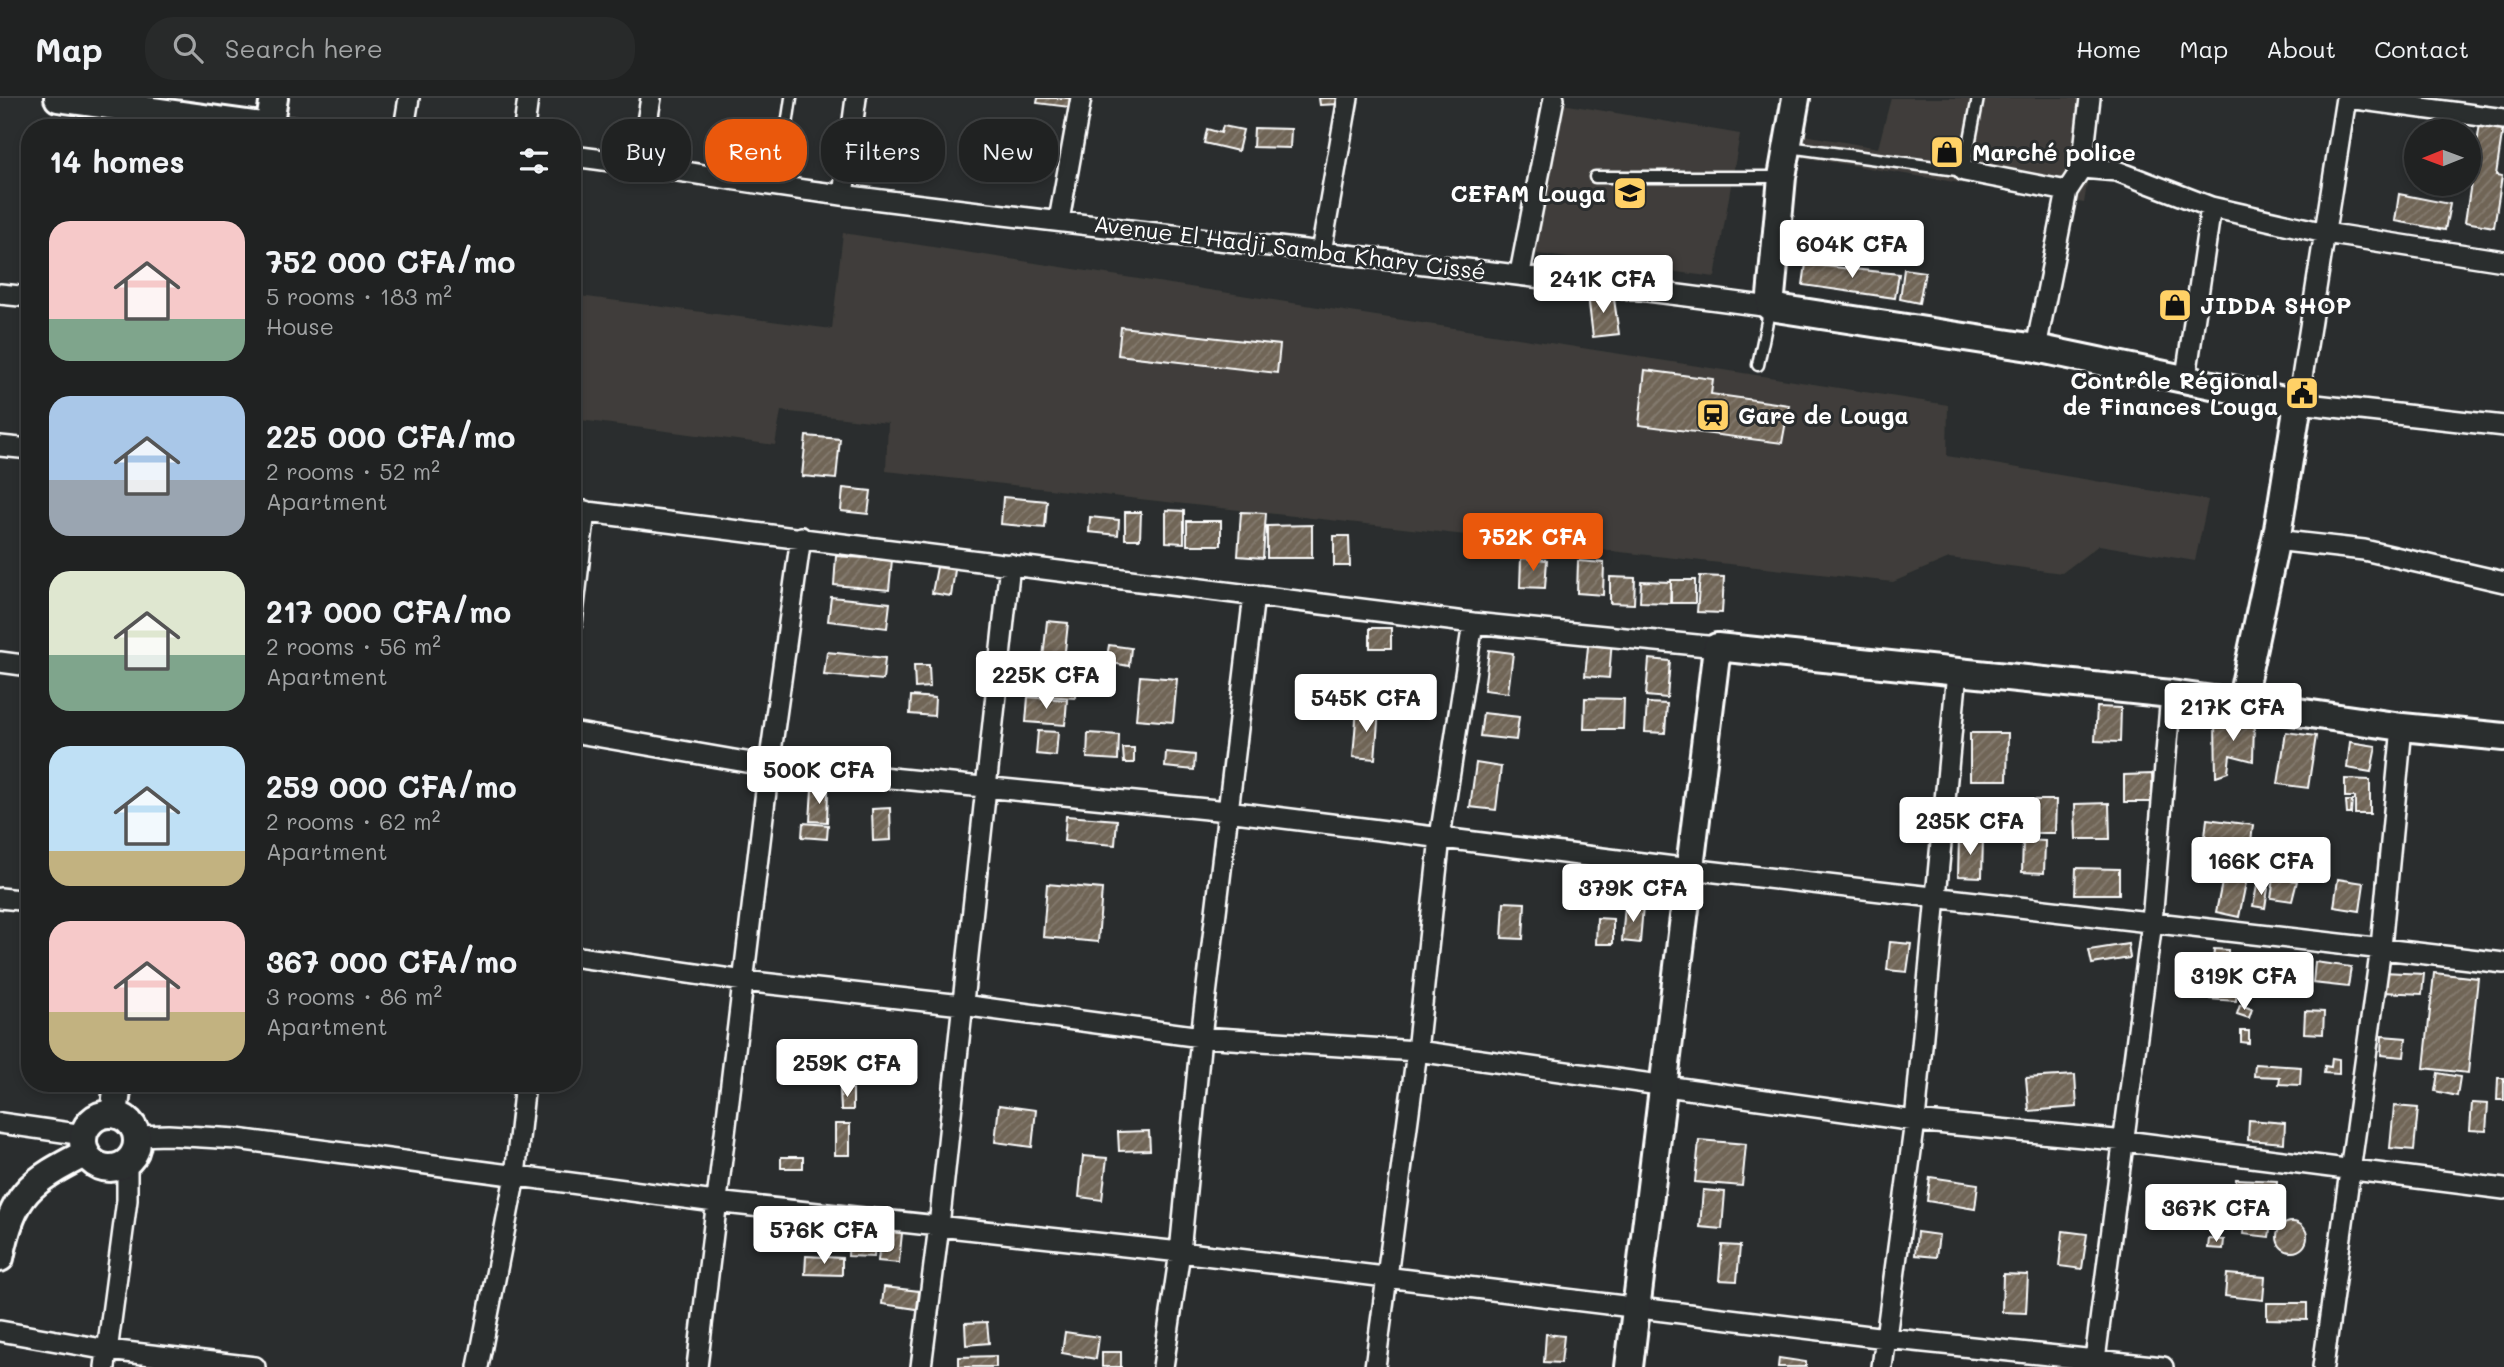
<!DOCTYPE html>
<html lang="en">
<head>
<meta charset="utf-8">
<style>
	:root { --surface:#202222; --page:#282a2a; --text:#f1f3f6; --muted:#a2a4a5; --line:#3d3f40; --accent:#ea580c }
	body { margin:0; font-family:Mali,sans-serif; background:var(--page); color:var(--text); height:100vh; display:flex; flex-direction:column; font-size:26px; white-space:nowrap }
	* { box-sizing:border-box; margin:0 }
	p { font-size:23px; color:var(--muted) }
	.icon { flex:none; width:38px; height:38px; fill:none; stroke:currentColor; stroke-width:2; stroke-linecap:round; stroke-linejoin:round }
	.map { position:relative; flex:1; overflow:hidden }
	.drawer { position:absolute; left:21px; top:21px; width:560px; height:973px; display:flex; flex-direction:column; background:var(--surface); border-radius:28px; box-shadow:0 4px 10px #0003,0 0 0 2px var(--line) }
	.drawer>* { flex:none }
	.banner { position:absolute; left:602px; top:21px; width:665px; height:63px; display:flex; gap:14px }
	.needle { width:46px; rotate:269deg }
	.fabs { position:absolute; left:2404px; top:21px; display:grid; gap:14px }
	.fabs a { display:grid; place-items:center; width:77px; height:77px; border-radius:50%; background:var(--surface); box-shadow:0 4px 10px #0003,0 0 0 2px var(--line); font-size:35px }
	.price { position:absolute; translate:-50% -60px; padding:0 16px; border-radius:7px; background:#fff; color:#222; font-size:23px; line-height:46px; filter:drop-shadow(0 2px 4px #0008) }
	.price::after { content:''; position:absolute; left:50%; top:42px; width:21px; height:16px; margin-left:-10px; background:inherit; clip-path:polygon(0 0,100% 0,50% 100%) }
	.price.selected { background:var(--accent); color:#fff }
	ul { padding:0; list-style:none }
	li { display:flex; align-items:center; gap:21px; height:175px; padding:0 28px }
	li span { display:grid; place-items:center; flex:none; width:196px; height:140px; border-radius:21px; color:#555 }
	li>.icon { margin-inline-start:auto }
	span .icon { width:84px; height:84px; fill:#fffc; stroke-width:1 }
	li b { font-size:30px }
	h2 { display:flex; justify-content:space-between; align-items:center; height:84px; padding:0 28px; font-size:30px }
	.chip { padding:0 24px; border-radius:28px; background:var(--surface); box-shadow:0 4px 10px #0003,0 0 0 2px var(--line); font-size:24px; line-height:63px }
	.chip.selected { background:var(--accent); color:#fff }
	header { display:flex; align-items:center; gap:42px; box-sizing:border-box; height:98px; padding:0 35px; background:var(--surface); border-bottom:2px solid var(--line) }
	header strong { font-size:33px }
	nav { display:flex; gap:38px; margin-inline-start:auto; font-size:24px }
	.search { width:490px; height:63px; background:var(--page); display:flex; align-items:center; gap:18px; box-sizing:border-box; padding:0 24px; border-radius:28px; color:var(--muted); font-size:26px }
	.map>svg:first-child { display:block }
	.built { fill:#3f3e3a }
	.building { fill:url(#building-hatch); stroke:#fff; stroke-width:2 }
	.lines { fill:none; stroke-linecap:round; stroke-linejoin:round }
	.lane-casing { stroke:#fff; stroke-width:15 }
	.street-casing { stroke:#fff; stroke-width:24 }
	.secondary-casing { stroke:#fff; stroke-width:32 }
	.lane { stroke:#2a2d2e; stroke-width:10 }
	.street { stroke:#2a2d2e; stroke-width:19 }
	.secondary { stroke:#2a2d2e; stroke-width:26 }
	.labels { text-anchor:middle; dominant-baseline:central; stroke-width:6; stroke-linejoin:round; paint-order:stroke }
	.poi-label { font-size:23px; font-weight:bold; fill:#fff; stroke:#2a2d2e; text-anchor:start }
	.street-label { font-size:23px; fill:#fff; stroke:#2a2d2e }
</style>
</head>
<body>
<header>
<strong>Map</strong>
<div class="search"><svg class="icon" aria-label="search" viewBox="0 0 24 24"><circle cx="10" cy="10" r="6"/><path d="M15 15l6 6"/></svg>Search here</div>
<nav><a>Home</a><a>Map</a><a>About</a><a>Contact</a></nav>
</header>
<div class="map">
<svg width="2504" height="1269" viewBox="0 0 2504 1269">
	<defs>
		<pattern id="building-hatch" width="6" height="6" patternUnits="userSpaceOnUse" patternTransform="scale(1.75)"><rect width="6" height="6" fill="#706557"/><path d="M-1 1l2-2M0 6l6-6M5 7l2-2" fill="none" stroke="#857c70"/></pattern>
	</defs>
	<rect width="100%" height="100%" fill="#2a2d2e"/>
	<filter id="ink" filterUnits="userSpaceOnUse"><feTurbulence type="fractalNoise" baseFrequency=".0143" numOctaves="2"/><feDisplacementMap in="SourceGraphic" scale="14" xChannelSelector="R" yChannelSelector="G"/><feConvolveMatrix kernelMatrix="1 2 1 2 8 2 1 2 1" color-interpolation-filters="sRGB"/></filter>
	<g filter="url(#ink)">
		<path class="built" d="M1891,0H2101L2084,105L1800,59L1804,37L1878,50Z
			M1545,3L1740,36L1715,179L1522,154Z
			M843,135L1948,307L1947,358L2208,402L2195,463L2099,447L2062,475L1949,460L1893,484L886,373L888,325L781,313L775,347L572,321V197L832,231Z"/>
		<path class="building" d="M1038,0H1070L1069,9L1037,5Z
			M1319,0H1339L1340,6L1320,7Z
			M2480,26L2503,30L2496,77L2502,78L2494,129L2465,124Z
			M1223,28L1243,32L1238,53L1204,45L1207,31L1221,35Z
			M1254,30L1291,31L1290,50L1253,49Z
			M2399,96L2450,106L2445,132L2395,123Z
			M1806,166L1899,176L1895,200L1803,187Z
			M1904,171L1925,174L1919,205L1900,201Z
			M1613,194L1619,236L1593,239L1588,197Z
			M1121,229L1280,247L1277,275L1118,257Z
			M1645,272L1713,281L1711,296L1789,307L1782,345L1639,327Z
			M806,338L840,341L836,381L802,378Z
			M843,390L871,393L868,416L841,413Z
			M1003,399L1047,403L1045,430L1001,426Z
			M1166,412L1184,413V445L1166,444Z
			M1125,414H1141L1140,441H1125Z
			M1241,414L1266,415L1263,460L1238,458Z
			M1090,419L1119,422L1118,437L1089,434Z
			M1187,423H1221V447H1187Z
			M1312,427V460H1267V428Z
			M1334,438H1349L1350,468H1334Z
			M836,458L892,462L889,492L834,487Z
			M1521,460L1547,462L1545,490L1520,489Z
			M1578,463L1604,465L1603,497L1577,495Z
			M937,469L955,472L951,498L932,495Z
			M1700,478L1724,479L1722,515L1697,514Z
			M1610,479L1635,480L1634,506L1610,505Z
			M1671,482H1695V505H1671Z
			M1641,483L1671,484L1670,505L1640,504Z
			M831,499L890,505L887,530L828,523Z
			M1047,523L1068,525L1064,562L1043,560Z
			M1370,530H1391V550H1370Z
			M1589,539L1612,541L1609,580L1585,578Z
			M1109,547L1131,550L1129,568L1106,564Z
			M1489,552L1513,555L1508,595L1484,592Z
			M827,554L885,560L883,582L824,577Z
			M1649,561L1670,563L1667,600L1646,598Z
			M1034,563L1077,566L1075,600L1032,597Z
			M914,567H929L930,589L915,590Z
			M1140,578L1177,581L1173,624L1136,621Z
			M911,598L935,600L934,618L910,616Z
			M1028,599L1067,602L1065,627L1026,624Z
			M1585,600L1624,601L1623,631H1584Z
			M1647,605L1667,606L1665,635L1645,634Z
			M2097,609L2121,610L2120,644L2095,643Z
			M1357,610L1379,612L1375,661L1353,659Z
			M1483,615L1519,619L1516,642L1480,638Z
			M2254,623L2253,663L2230,657L2228,674L2216,678L2215,624Z
			M1038,633L1058,634L1056,658L1036,656Z
			M2286,634L2316,638L2308,690L2278,686Z
			M1088,635L1119,637L1118,662L1087,660Z
			M1970,635H2008L2007,682H1970Z
			M2350,644L2376,648L2371,674L2347,670Z
			M1123,650H1134V665H1124Z
			M1166,654L1195,657L1194,672L1165,669Z
			M1476,665L1501,669L1496,712L1470,709Z
			M2152,676L2153,704H2124V677Z
			M2345,681L2370,682V716H2355V699H2345Z
			M812,691L828,693L827,724L810,723Z
			M2013,702H2056L2055,735H2013Z
			M2346,703H2352L2351,716H2347Z
			M2109,705L2110,741H2076L2075,706Z
			M890,710L891,742L873,743L872,711Z
			M1066,718L1117,722L1115,747L1064,743Z
			M2207,721L2253,727L2250,752L2217,748L2215,767L2202,765Z
			M803,725L828,727L827,741L802,739Z
			M1959,739L1983,740L1982,779L1958,778Z
			M2023,742L2045,743L2044,775L2022,774Z
			M2076,770L2119,771V796H2075Z
			M2225,770L2248,775L2239,819L2216,814Z
			M2274,780L2297,783L2292,803L2271,800Z
			M2338,781L2364,785L2360,813L2334,809Z
			M1047,786L1102,791L1098,844L1043,839Z
			M2257,788L2268,790L2265,810L2253,808Z
			M1504,804L1525,805L1523,841L1502,840Z
			M1625,807L1643,808L1640,845L1622,843Z
			M1597,820L1613,821V846H1596Z
			M1890,844L1911,846L1907,874L1887,872Z
			M2128,846L2130,860L2092,866L2089,852Z
			M2214,851L2228,852V861L2239,862L2236,903L2210,901Z
			M2315,864L2351,869L2348,889L2313,885Z
			M2383,874L2424,876L2422,896L2383,894Z
			M2434,875L2478,880L2468,975L2424,970Z
			M2240,907L2252,911L2249,920L2237,916Z
			M2305,913L2324,914L2323,936L2304,935Z
			M2241,933H2249V945L2241,944Z
			M2382,938L2406,940L2404,959L2381,957Z
			M2332,960L2339,961V976L2324,975L2325,968L2331,969Z
			M2255,966L2301,969L2300,987L2279,986L2280,979L2254,978Z
			M2438,975L2460,979L2457,998L2435,993Z
			M2075,977L2077,1009L2029,1013L2026,980Z
			M2498,980H2504V1002H2497Z
			M483,985H519L518,995L483,993Z
			M840,991H853V1012H841Z
			M2472,1005L2488,1006L2486,1033L2470,1032Z
			M999,1007L1036,1012L1032,1049L995,1044Z
			M2394,1008L2418,1010L2414,1052L2390,1050Z
			M2249,1022L2285,1025L2284,1045L2248,1042Z
			M835,1026H850V1057H835Z
			M1149,1033L1150,1052L1119,1053L1118,1034Z
			M1699,1042L1746,1046L1742,1088L1695,1084Z
			M1083,1058L1107,1060L1102,1102L1079,1099Z
			M781,1059H803V1070H781Z
			M1930,1079L1978,1086L1975,1111L1927,1103Z
			M2236,1081L2277,1083L2276,1104L2235,1101Z
			M1703,1092L1725,1094L1722,1131L1700,1129Z
			M2246,1116L2272,1119L2269,1139L2243,1136Z
			M850,1120L876,1121L874,1159L848,1158Z
			M2277 1139a15 15 0 1 1 30 0a15 15 0 1 1-30 0Z
			M881,1133L902,1135L899,1165L878,1163Z
			M2063,1133L2087,1136L2082,1171L2059,1168Z
			M1917,1134L1939,1137L1936,1159L1915,1157Z
			M2209,1141L2224,1142L2223,1151L2208,1150Z
			M1722,1147L1740,1148L1737,1183L1719,1182Z
			M806,1158L842,1160V1177L805,1176Z
			M2003,1176L2028,1177L2026,1215L2002,1214Z
			M2227,1176L2265,1179L2263,1202L2225,1198Z
			M884,1189L919,1193L917,1211L882,1206Z
			M2267,1205H2307V1222L2267,1221Z
			M987,1224L989,1245L966,1247L965,1225Z
			M1065,1234L1099,1239L1096,1261L1062,1255Z
			M1546,1236L1564,1238L1561,1265L1544,1264Z
			M1102,1254H1121V1269H1102Z
			M996,1258V1269H959V1259Z
			M1779,1260L1806,1264V1269H1778Z"/>
		<g class="lines">
			<g class="lane-casing">
				<path id="lane" d="M1789,49L1964,73L1978,0
					M1595,79H1782
					M778,88L791,0
					M1758,267L1770,209"/>
			</g>
			<g class="street-casing">
				<path id="street" d="M2346,0L2298,305L2504,328
					M2348,0L2504,21
					M269,29L303,30
					M404,30L409,0
					M524,30L528,0
					M572,58C663,69 752,86 842,97C1151,137 1462,167 1770,209
					M640,66L651,0
					M2082,70L2117,73L2211,109
					M1964,73L2067,93
					M843,97L856,0
					M1059,122L1081,0
					M1321,154L1348,0
					M1520,175L1554,0
					M0,196L30,199
					M2036,250L2067,93L2082,70L2090,0
					M2186,279L2211,109L2325,135L2504,163
					M0,348L30,351
					M572,412L1473,525L1717,549
					M2275,442L2364,452L2504,484
					M572,525L585,413
					M0,564L30,568
					M572,634L769,668L1227,713L1690,771L2504,865
					M0,800L30,803
					M572,858L744,883L962,907L1201,939L1417,953L1915,1023L2125,1043L2504,1091
					M0,1025L84,1037
					M137,1038L168,1037L237,1041L715,1104L1180,1154L1886,1240L2163,1269
					M0,1233L108,1252L255,1269
					M105,1269L127,1102V1063
					M478,1269L515,1078L525,985
					M697,1269L769,668L801,439
					M921,1269L939,1128L1010,466
					M1163,1269L1180,1154L1201,939L1254,497
					M1375,1269L1417,953L1440,739L1473,525
					M1882,1269L1915,1023L1957,574
					M2094,1269L2152,824L2171,596
					M2323,1269L2381,849L2402,629"/>
			</g>
			<g class="secondary-casing">
				<path id="secondary" d="M58,0L269,29
					M1796,0L1782,79L1770,209L2036,250L2298,305L2278,431L2241,605
					M269,30L274,0
					M114,1016L118,985
					M83 1043a27 27 0 1 1 54 0a27 27 0 1 1-54 0Z
					M0,1160C13,1095 29,1084 86,1055
					M1629,1269L1717,549L2171,596L2402,629L2504,639"/>
			</g>
			<use href="#lane" class="lane"/>
			<use href="#street" class="street"/>
			<use href="#secondary" class="secondary"/>
		</g>
	</g>
	<defs>
		<g id="shop-square" transform="scale(1.75)"><rect x="-9" y="-9" width="18" height="18" rx="4" fill="#ffd166" stroke="#2a2d2e"/><path d="M-5-2.5h2.3a2.7 3.5 0 0 1 5.4 0H5L5.5 6h-11ZM-1.5-2.5h3a1.5 2.3 0 0 0-3 0Z" fill="#111"/></g>
		<g id="university-square" transform="scale(1.75)"><rect x="-9" y="-9" width="18" height="18" rx="4" fill="#ffd166" stroke="#2a2d2e"/><path d="M0-5L7-2L0 1L-7-2ZM-4 1L0 2.5L4 1V4Q0 6-4 4Z" fill="#111"/></g>
		<g id="civic-square" transform="scale(1.75)"><rect x="-9" y="-9" width="18" height="18" rx="4" fill="#ffd166" stroke="#2a2d2e"/><path d="M-.6-6.5H3V-4.5H.6V-3L4-1V1h2V6H-6V1h2V-1L-.6-3ZM-1.2 2.5V6h2.4V2.5Z" fill="#111"/></g>
		<g id="station-square" transform="scale(1.75)"><rect x="-9" y="-9" width="18" height="18" rx="4" fill="#ffd166" stroke="#2a2d2e"/><path d="M-3-6H3Q5-6 5-4V2Q5 4 3 4L4.5 6H3L1.5 4h-3L-3 6H-4.5L-3 4Q-5 4-5 2V-4Q-5-6-3-6ZM-3.5-4v3h7v-3ZM-3.5 1v1.5H-2V1ZM2 1v1.5H3.5V1Z" fill="#111"/></g>
	</defs>
	<g fill-rule="evenodd">
		<use href="#shop-square" x="1947" y="54"/>
		<use href="#university-square" x="1630" y="95"/>
		<use href="#shop-square" x="2175" y="207"/>
		<use href="#civic-square" x="2302" y="295"/>
		<use href="#station-square" x="1713" y="317"/>
	</g>
	<g class="labels">
		<g class="poi-label">
			<text x="1972" y="54">Marché police</text>
			<text x="1606" y="95" text-anchor="end">CEFAM Louga</text>
			<text x="2200" y="207">JIDDA SHOP</text>
			<text x="2278" y="282" text-anchor="end">Contrôle Régional<tspan x="2278" dy="26">de Finances Louga</tspan></text>
			<text x="1738" y="317">Gare de Louga</text>
		</g>
		<g class="street-label">
			<text transform="translate(1290 149) rotate(7)">Avenue El Hadji Samba Khary Cissé</text>
		</g>
	</g>
</svg>
<div class="fabs">
<a><svg class="needle" viewBox="-14 -14 28 28"><path d="M0-13l5 13h-10z" fill="#e53935"/><path d="M0 13l5-13h-10z" fill="#a2a4a5"/></svg></a>
</div>
<b class="price" style="left:1852px;top:182px">604K CFA</b>
<b class="price" style="left:1603px;top:217px">241K CFA</b>
<b class="price selected" style="left:1533px;top:475px">752K CFA</b>
<b class="price" style="left:1046px;top:613px">225K CFA</b>
<b class="price" style="left:1366px;top:636px">545K CFA</b>
<b class="price" style="left:2233px;top:645px">217K CFA</b>
<b class="price" style="left:819px;top:708px">500K CFA</b>
<b class="price" style="left:1970px;top:759px">235K CFA</b>
<b class="price" style="left:2261px;top:799px">166K CFA</b>
<b class="price" style="left:1633px;top:826px">379K CFA</b>
<b class="price" style="left:2244px;top:914px">319K CFA</b>
<b class="price" style="left:847px;top:1001px">259K CFA</b>
<b class="price" style="left:2216px;top:1146px">367K CFA</b>
<b class="price" style="left:824px;top:1168px">576K CFA</b>
<div class="banner">
<a class="chip">Buy</a>
<a class="chip selected">Rent</a>
<a class="chip">Filters</a>
<a class="chip">New</a>
</div>
<section class="drawer">
<h2>14 homes<svg class="icon" aria-label="filters" viewBox="0 0 24 24"><path d="M4 7h16M4 17h16"/><circle cx="9" cy="7" r="2"/><circle cx="15" cy="17" r="2"/></svg></h2>
<ul>
<li><span style="background:linear-gradient(#f6c9c9 70%,#7fa58c 0)"><svg class="icon" aria-label="home" viewBox="0 0 24 24"><path d="M3 11l9-7 9 7M6 9v11h12V9"/></svg></span><div><b>752 000 CFA/mo</b><p>5 rooms · 183 m²</p><p>House</p></div></li>
<li><span style="background:linear-gradient(#a9c7e8 60%,#9aa5b1 0)"><svg class="icon" aria-label="home" viewBox="0 0 24 24"><path d="M3 11l9-7 9 7M6 9v11h12V9"/></svg></span><div><b>225 000 CFA/mo</b><p>2 rooms · 52 m²</p><p>Apartment</p></div></li>
<li><span style="background:linear-gradient(#dfe7d0 60%,#7fa58c 0)"><svg class="icon" aria-label="home" viewBox="0 0 24 24"><path d="M3 11l9-7 9 7M6 9v11h12V9"/></svg></span><div><b>217 000 CFA/mo</b><p>2 rooms · 56 m²</p><p>Apartment</p></div></li>
<li><span style="background:linear-gradient(#bfe0f5 75%,#c2b280 0)"><svg class="icon" aria-label="home" viewBox="0 0 24 24"><path d="M3 11l9-7 9 7M6 9v11h12V9"/></svg></span><div><b>259 000 CFA/mo</b><p>2 rooms · 62 m²</p><p>Apartment</p></div></li>
<li><span style="background:linear-gradient(#f6c9c9 65%,#c2b280 0)"><svg class="icon" aria-label="home" viewBox="0 0 24 24"><path d="M3 11l9-7 9 7M6 9v11h12V9"/></svg></span><div><b>367 000 CFA/mo</b><p>3 rooms · 86 m²</p><p>Apartment</p></div></li>
</ul>
</section>
</div>
</body>
</html>
